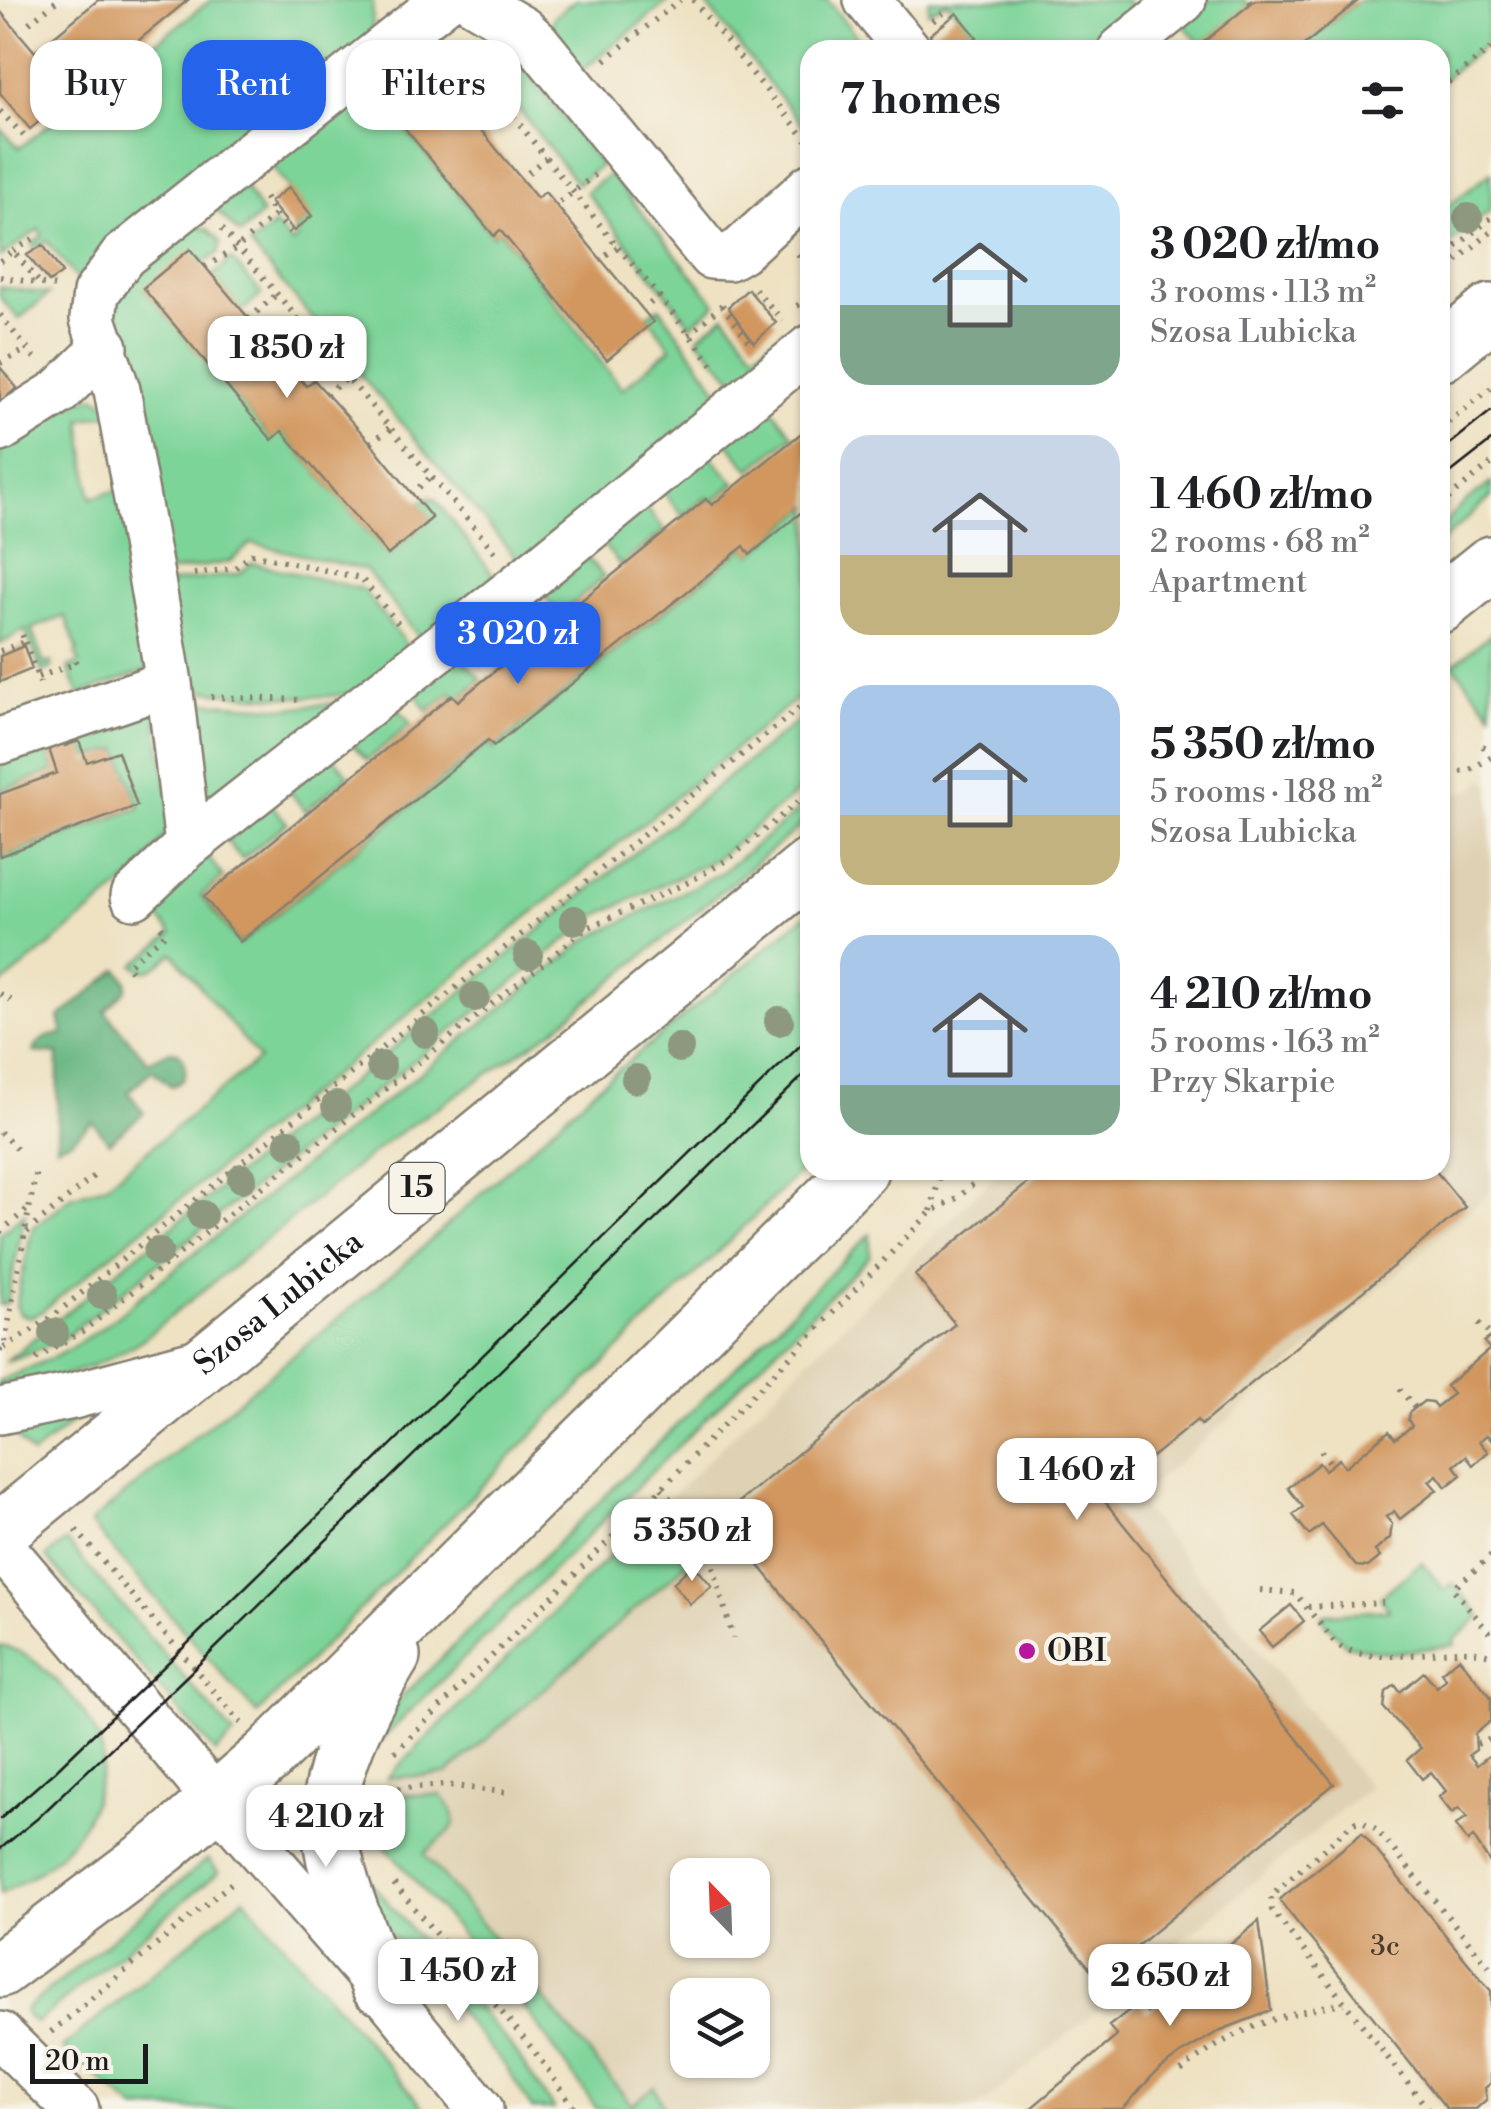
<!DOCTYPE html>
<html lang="en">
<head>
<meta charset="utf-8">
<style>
	:root { --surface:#fff; --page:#f6f6f6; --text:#202124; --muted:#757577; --accent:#2563eb }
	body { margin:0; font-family:"Libre Bodoni",serif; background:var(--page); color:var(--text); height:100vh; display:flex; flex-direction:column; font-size:38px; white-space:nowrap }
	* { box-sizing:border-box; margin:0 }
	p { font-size:32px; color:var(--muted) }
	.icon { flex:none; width:55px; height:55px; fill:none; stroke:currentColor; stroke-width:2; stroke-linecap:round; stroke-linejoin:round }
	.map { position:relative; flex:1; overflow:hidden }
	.panel { position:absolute; left:800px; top:40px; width:650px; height:1140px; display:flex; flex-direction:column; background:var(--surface); border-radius:30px; box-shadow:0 2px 8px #0004 }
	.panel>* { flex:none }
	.banner { position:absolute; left:30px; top:40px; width:620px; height:90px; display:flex; gap:20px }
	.needle { width:65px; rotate:337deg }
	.controls { position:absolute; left:670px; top:1858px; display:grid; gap:20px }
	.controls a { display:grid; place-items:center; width:100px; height:100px; border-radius:20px; background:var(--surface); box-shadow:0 2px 8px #0004; font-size:50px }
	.scale { position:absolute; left:30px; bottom:25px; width:118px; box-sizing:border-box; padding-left:10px; border:5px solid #1c1c1c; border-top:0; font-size:28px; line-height:35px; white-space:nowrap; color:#1c1c1c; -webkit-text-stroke:8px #f7f3e8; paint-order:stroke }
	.price { position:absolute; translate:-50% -85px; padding:0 22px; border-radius:20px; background:#fff; color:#222; font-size:32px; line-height:65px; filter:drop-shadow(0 2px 5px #0008) }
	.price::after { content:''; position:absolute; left:50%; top:60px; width:30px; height:22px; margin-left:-15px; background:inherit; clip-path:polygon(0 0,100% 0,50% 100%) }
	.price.active { background:var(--accent); color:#fff }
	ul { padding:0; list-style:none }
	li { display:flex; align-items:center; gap:30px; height:250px; padding:0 40px }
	li span { display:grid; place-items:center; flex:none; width:280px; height:200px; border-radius:30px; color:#555 }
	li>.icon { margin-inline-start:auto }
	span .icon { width:120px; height:120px; fill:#fffc; stroke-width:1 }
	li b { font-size:42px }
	h2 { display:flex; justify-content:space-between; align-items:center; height:120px; padding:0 40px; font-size:42px }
	.tag { padding:0 35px; border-radius:30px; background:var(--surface); box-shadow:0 2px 8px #0004; font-size:35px; line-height:90px }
	.tag.active { background:var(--accent); color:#fff }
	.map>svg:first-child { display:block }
	.built { fill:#dfd2b4; fill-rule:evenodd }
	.green { fill:#7dd499; stroke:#4c785a; stroke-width:2.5 }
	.forest { fill:#66b681; stroke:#41694e; stroke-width:2.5 }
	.building { fill:#d2975e }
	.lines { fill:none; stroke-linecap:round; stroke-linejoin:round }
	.minor-casing { stroke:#857f70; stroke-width:50 }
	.major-casing { stroke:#857f70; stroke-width:60 }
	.path { stroke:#857f70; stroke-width:6; stroke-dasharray:2.5 8; stroke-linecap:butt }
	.minor { stroke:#fff; stroke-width:45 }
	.major { stroke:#fff; stroke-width:55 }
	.tram { stroke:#1c1c1c; stroke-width:2.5 }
	.tree { fill:#8d987f }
	.poi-dot { fill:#b5179e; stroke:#f7f3e8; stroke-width:4 }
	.labels { text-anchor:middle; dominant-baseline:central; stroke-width:9; stroke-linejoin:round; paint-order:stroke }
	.number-label { font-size:28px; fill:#4a3b2c }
	.shield { fill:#f7f3e8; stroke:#5e5c59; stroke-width:2.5 }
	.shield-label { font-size:30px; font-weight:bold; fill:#1c1c1c }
	.street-label { font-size:32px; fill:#1c1c1c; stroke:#f7f3e8 }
	.poi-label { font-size:32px; fill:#1c1c1c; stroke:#f7f3e8; text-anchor:start }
</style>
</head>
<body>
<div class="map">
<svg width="1491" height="2109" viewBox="0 0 1491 2109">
	<rect width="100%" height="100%" fill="#f7f3e8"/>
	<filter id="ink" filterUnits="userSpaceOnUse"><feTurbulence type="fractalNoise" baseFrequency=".01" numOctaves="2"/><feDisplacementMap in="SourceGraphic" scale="20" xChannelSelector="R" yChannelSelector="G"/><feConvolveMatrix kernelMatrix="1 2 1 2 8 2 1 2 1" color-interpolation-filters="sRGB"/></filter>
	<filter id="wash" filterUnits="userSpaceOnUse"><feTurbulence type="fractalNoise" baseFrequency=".0048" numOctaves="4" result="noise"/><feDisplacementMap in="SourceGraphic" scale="40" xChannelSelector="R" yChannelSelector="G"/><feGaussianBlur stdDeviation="2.25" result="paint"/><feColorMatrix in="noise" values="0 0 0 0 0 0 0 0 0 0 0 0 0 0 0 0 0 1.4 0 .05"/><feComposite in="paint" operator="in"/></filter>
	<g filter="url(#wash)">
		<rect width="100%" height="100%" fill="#eee2c3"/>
		<path class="built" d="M1485,778L1491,787V1192L1136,1499L1369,1787L977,2109H610L384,1845L375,1817L379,1795L387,1778L1000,1170H1440V791L1469,792ZM688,1875H752V1940H688ZM688,1995H752V2060H688Z"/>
		<path class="green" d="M211,0H373L372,39L78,281L47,241L34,248L32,244L43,236L39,229L0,257V128L19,148Z
			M575,0H670L581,71L550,32L554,17Z
			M703,0H827L868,50H810V135Z
			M929,0H1126L1141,16L1096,50H988L947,2L928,12Z
			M1209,0H1245L1249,6L1201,45L1182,23Z
			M1359,0H1491L1486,44L1440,82V50H1298Z
			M436,36L450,53L429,67L423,61L379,98L493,236L500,231L622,389L671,348L647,315L660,308L718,390V399L522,565L250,245L275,225L292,243L298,238L294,231L311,216L268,162Z
			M502,57L517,60L601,165L577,184L494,77V65Z
			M1491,172V210L1440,252V213Z
			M610,174L716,304L691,325L586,192Z
			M244,187L262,214L240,234L218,212L216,205Z
			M190,226C205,225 211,230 220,242L219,253L202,264L144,289L271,439L282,431L388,555L431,518L419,503L429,497L435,499L494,576L495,586L425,645L366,570L251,543L230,562L168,572L111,291Z
			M231,259L262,294L242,311L212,276Z
			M0,287L49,294L19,319L0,297Z
			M725,315L755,353L785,330L794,341L741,387L697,338Z
			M94,396L104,401L112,413L81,420L91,498L122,489L147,670L79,695L68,668L80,663L75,653L78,651L65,616L31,629L44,664L51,662L52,668L42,672L25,630L0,644V448L65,407Z
			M766,401L793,435L750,470L722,436Z
			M705,450L735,483L712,502L706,497L683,516L660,488Z
			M1491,483V497L1440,543C1440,515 1471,499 1491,483Z
			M641,502L665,530L620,565L597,537Z
			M810,506V688L41,1312L30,1317L20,1314L16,1305L32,1229L71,1197L106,1185L259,1059L173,953C161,962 149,979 134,965L172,934L148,904L207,855L223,877L201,896L240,944L488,743L494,749L744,547L751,555Z
			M581,551L604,577L560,615L538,588Z
			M252,563L362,589L413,653C399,664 385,680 370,687C334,705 223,695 183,687L168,583L239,574Z
			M517,603L540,631L497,666L474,639Z
			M1491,634V712L1453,665Z
			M457,654L481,679L458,698L451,692L428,711L412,690Z
			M185,701L287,708L358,701L218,800C189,791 189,728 185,701Z
			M154,704L173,825L136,875L0,986V858L140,808L119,749L88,758L78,730Z
			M395,704L411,724L367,760L349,741Z
			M810,711V782L716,859L598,915L60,1341L5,1362Z
			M44,743L54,771L0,791V758Z
			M331,755L349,775L305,811L288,789Z
			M810,801V818L552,1031L390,1139L143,1339C98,1369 51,1380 0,1395V1381L63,1353L104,1326L588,939L721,873Z
			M271,804L287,823L242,859L226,841Z
			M810,912V1162L564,1403L257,1714L90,1523L408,1261L595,1089Z
			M25,1213L7,1304L0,1305V1234Z
			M870,1234V1256L364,1757L380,1726L404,1695Z
			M88,1409L32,1455L8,1427Z
			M655,1511L693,1558L447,1774L387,1778Z
			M66,1541L234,1735L216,1753L46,1557Z
			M1422,1562L1444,1590L1453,1583L1481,1617L1454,1640L1455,1645L1391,1653L1346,1645L1321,1617L1325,1614L1389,1610L1380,1597Z
			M0,1646C26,1649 45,1670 63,1688C80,1706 102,1734 103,1761C103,1768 100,1777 98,1784C86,1840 49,1870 0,1894Z
			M379,1795H441C469,1828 448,1830 424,1854L632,2105L654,2087L665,2109H597L525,2008L384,1845L375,1817Z
			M208,1859L219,1872L36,2023L25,2014L26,2009Z
			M360,1870L509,2044L554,2109H532L506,2067L387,1930L376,1912Z
			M244,1898L425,2109H136L62,2048Z"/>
		<path class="forest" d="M118,969L127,981L126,990L105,1011L148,1062L170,1051L178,1052C188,1065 189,1082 171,1086L152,1070L128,1092L144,1113L109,1142L93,1122L70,1141L57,1146L58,1054L34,1052C38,1038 50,1035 63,1034L59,1018Z"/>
		<g id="blocks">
			<path class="building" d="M98,0H188L30,129L0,93V11L35,52Z
				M1255,0H1359L1298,50H1194Z
				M957,13L977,37L962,50H942L930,35Z
				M423,60L537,198L545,192L653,322L607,360L500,230L494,236L379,97Z
				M289,187L312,216L294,231L270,202Z
				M43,245L62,273L49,282L27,255Z
				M190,249L306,386L314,380L371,443L432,518L388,555L282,431L272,440L143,288Z
				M748,289L776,323L754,343L728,307Z
				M0,367L17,388L0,402Z
				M810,426V505L750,555L744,546L494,746L488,740L240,942L204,897L452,695L458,701L706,499L712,505Z
				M24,646L32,669L0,682V656Z
				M63,741L65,746L79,741L87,762L118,751L137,806L0,856V794L57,773L48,746Z
				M1044,1170H1435L1465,1207L1201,1425L1197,1420L1102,1498L1334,1784L1098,1978L720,1518L955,1324L915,1275Z
				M1491,1337V1440L1487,1435L1479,1441L1488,1452L1473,1465L1466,1456L1454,1466L1461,1475L1446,1487L1437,1475L1429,1481L1437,1490L1400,1519L1394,1511L1386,1517L1392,1524L1390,1538L1375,1551L1380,1557L1368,1567L1356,1566L1322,1525L1309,1535L1293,1515L1303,1507L1288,1488L1319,1463L1325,1470L1339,1459L1345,1467L1389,1431L1395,1439L1412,1426L1408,1420L1409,1413L1424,1401L1432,1402L1436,1407L1453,1394L1446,1386L1490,1349L1484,1342Z
				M693,1564L712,1586L690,1604L673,1583Z
				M1291,1605L1304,1621L1272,1647L1259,1631Z
				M1459,1658L1491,1697V1721L1475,1734L1476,1750L1469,1755L1477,1765L1491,1754V1864L1473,1837L1468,1842L1456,1825L1467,1817L1459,1808L1452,1813L1439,1797L1446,1791L1431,1772L1422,1779L1407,1760L1421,1748L1384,1708L1386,1692L1395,1685L1400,1692L1424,1672L1437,1687L1446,1679L1441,1672Z
				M1362,1833L1491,1991V2083L1485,2088L1487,2099L1476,2109H1447L1279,1900Z
				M1259,1921L1271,2011L1221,2030L1180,2054L1154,2074L1123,2109H1030L1117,2036L1109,2026L1139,2003L1147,2013Z"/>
		</g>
	</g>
	<g filter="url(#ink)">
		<use href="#blocks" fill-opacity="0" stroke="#857f70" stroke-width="2.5"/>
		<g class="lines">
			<g class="minor-casing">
				<path id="minor" d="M472,0L523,30L537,43L711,256L729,257L741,250L810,187
					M867,0L908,50
					M1121,50L1183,0
					M0,429L59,392L105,347
					M0,741L169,683
					M188,845L516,588L810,348
					M134,896L188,845L169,683L152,581L117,390L93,319L96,293L123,256L445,0
					M0,1411L73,1396L206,1360
					M0,1545L218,1802L379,1986L480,2109
					M0,2035L76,2109"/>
			</g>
			<g class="major-casing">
				<g id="major">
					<path d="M1440,354L1491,312"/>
					<path d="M1440,605L1491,564"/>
					<path id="s1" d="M0,1531L810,867"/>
					<path d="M0,1969L164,1846L268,1756L860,1170"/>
					<path d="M379,1986C361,1936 335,1883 330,1830C324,1774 363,1703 392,1656"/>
				</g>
			</g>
			<path class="path" d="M693,0L810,144
				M1249,0L1252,3
				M933,21L947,10
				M29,23L58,0
				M468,56L507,108L485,124
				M605,60L680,0
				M441,75L468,56L458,44
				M1440,89L1490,49L1491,45
				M507,108L546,158L524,176
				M0,111L25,137
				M546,158L618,247L604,256
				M560,202L595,175
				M275,215L292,235
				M222,229L495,552
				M618,247L659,296L647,306
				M13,251L33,239
				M798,254L810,269
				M1440,260L1491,218
				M0,261L13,251L40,283
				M205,267L238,247L275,215L263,195
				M1440,274L1491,232
				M0,277L55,286
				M755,289L783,321
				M659,296L717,370
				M722,305L751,344
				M797,306L810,297
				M0,315L37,361
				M249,319L277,294
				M689,335L725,302
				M0,363L28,349
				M292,369L317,342
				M326,394L348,378
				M1440,429L1491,388
				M371,443L389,428
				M411,494L431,477
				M1440,505L1491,464
				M194,574L235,568L252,554L361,578L400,626
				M25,642L40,683
				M0,651L25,642L22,634
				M38,677L77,663L73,655
				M211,697L304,700
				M1482,746L1491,750
				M1440,776L1470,770L1491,757
				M131,971L127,966L166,933L159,924
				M0,994L11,1000
				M0,1132L17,1149
				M931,1211L941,1170
				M0,1232L30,1207
				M27,1232L95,1175
				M1479,1323L1491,1334
				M4,1348L52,1317L810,699
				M0,1350L4,1348L36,1171
				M36,1359L84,1330L587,928L691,881L730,858L810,792
				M1400,1389L1415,1408
				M1321,1451L1332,1465
				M662,1488L709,1552L733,1638
				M76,1530L241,1723
				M1491,1556L1453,1589L1491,1635
				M1260,1590L1295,1593L1337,1645C1374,1665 1419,1652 1458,1651C1469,1650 1481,1653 1491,1655
				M1308,1607L1383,1603
				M1477,1744L1491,1739
				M395,1752L662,1488L931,1212L959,1197L988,1170
				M377,1790L446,1785L510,1793
				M394,1884L535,2052L575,2109
				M51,2032L234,1881
				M1181,2071C1233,2029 1278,2014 1344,2003
				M1428,2109L1272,1910L1271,1896L1353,1823L1360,1821L1376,1829L1491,1969"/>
			<use href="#minor" class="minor"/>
			<use href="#major" class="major"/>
			<path class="tram" d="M1440,452L1491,411
				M1440,481L1491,441
				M0,1819L55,1771L181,1650L810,1036
				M0,1849L38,1818L195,1668L810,1069"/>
		</g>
		<g class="tree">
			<circle cx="1468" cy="218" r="15"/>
			<circle cx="574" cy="920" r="15"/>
			<circle cx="528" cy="955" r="15"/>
			<circle cx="475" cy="997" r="15"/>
			<circle cx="779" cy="1021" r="15"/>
			<circle cx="425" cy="1033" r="15"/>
			<circle cx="679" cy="1048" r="15"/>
			<circle cx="381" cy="1066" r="15"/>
			<circle cx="636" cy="1079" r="15"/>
			<circle cx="336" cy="1106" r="15"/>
			<circle cx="289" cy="1143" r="15"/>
			<circle cx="242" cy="1178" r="15"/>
			<circle cx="202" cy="1215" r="15"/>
			<circle cx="158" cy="1252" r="15"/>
			<circle cx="102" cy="1295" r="15"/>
			<circle cx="54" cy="1333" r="15"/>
			<circle cx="673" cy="1536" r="15"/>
		</g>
	</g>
	<circle class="poi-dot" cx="1027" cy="1651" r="10"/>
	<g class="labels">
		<g class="number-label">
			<text x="1385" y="1946">3c</text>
		</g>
		<rect class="shield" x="389.5" y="1163" width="55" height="50" rx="8"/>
		<g class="shield-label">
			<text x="417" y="1188">15</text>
		</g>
		<g class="street-label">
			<text stroke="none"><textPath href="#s1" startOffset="360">Szosa Lubicka</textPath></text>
		</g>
		<g class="poi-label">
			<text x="1047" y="1651">OBI</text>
		</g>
	</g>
</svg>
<div class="controls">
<a><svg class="needle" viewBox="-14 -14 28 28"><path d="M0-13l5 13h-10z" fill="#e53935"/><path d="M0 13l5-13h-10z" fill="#757577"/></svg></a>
<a><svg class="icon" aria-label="layers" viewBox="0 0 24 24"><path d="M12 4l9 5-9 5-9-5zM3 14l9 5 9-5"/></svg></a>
</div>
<div class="scale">20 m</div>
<b class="price" style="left:287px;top:401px">1 850 zł</b>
<b class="price active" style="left:518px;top:687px">3 020 zł</b>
<b class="price" style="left:1077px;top:1523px">1 460 zł</b>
<b class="price" style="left:692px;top:1584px">5 350 zł</b>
<b class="price" style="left:326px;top:1870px">4 210 zł</b>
<b class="price" style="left:458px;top:2024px">1 450 zł</b>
<b class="price" style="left:1170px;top:2029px">2 650 zł</b>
<div class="banner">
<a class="tag">Buy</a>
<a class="tag active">Rent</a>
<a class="tag">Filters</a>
</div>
<section class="panel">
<h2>7 homes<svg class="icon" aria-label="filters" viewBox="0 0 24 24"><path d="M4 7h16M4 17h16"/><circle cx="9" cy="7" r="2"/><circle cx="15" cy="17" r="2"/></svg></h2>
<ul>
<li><span style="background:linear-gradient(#bfe0f5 60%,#7fa58c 0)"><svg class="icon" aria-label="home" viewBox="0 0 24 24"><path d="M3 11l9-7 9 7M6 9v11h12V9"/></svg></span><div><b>3 020 zł/mo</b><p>3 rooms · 113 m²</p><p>Szosa Lubicka</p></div></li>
<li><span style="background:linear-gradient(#c9d6e8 60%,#c2b280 0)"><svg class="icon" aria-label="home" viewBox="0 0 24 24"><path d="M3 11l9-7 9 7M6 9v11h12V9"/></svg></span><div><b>1 460 zł/mo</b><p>2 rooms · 68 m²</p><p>Apartment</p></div></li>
<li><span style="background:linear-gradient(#a9c7e8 65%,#c2b280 0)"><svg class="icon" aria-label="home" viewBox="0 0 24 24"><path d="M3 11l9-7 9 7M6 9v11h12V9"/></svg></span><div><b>5 350 zł/mo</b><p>5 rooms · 188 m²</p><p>Szosa Lubicka</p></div></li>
<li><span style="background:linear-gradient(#a9c7e8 75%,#7fa58c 0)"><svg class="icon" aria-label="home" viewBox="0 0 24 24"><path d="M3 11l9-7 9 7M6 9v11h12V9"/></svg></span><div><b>4 210 zł/mo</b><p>5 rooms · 163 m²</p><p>Przy Skarpie</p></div></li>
</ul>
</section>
</div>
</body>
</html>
